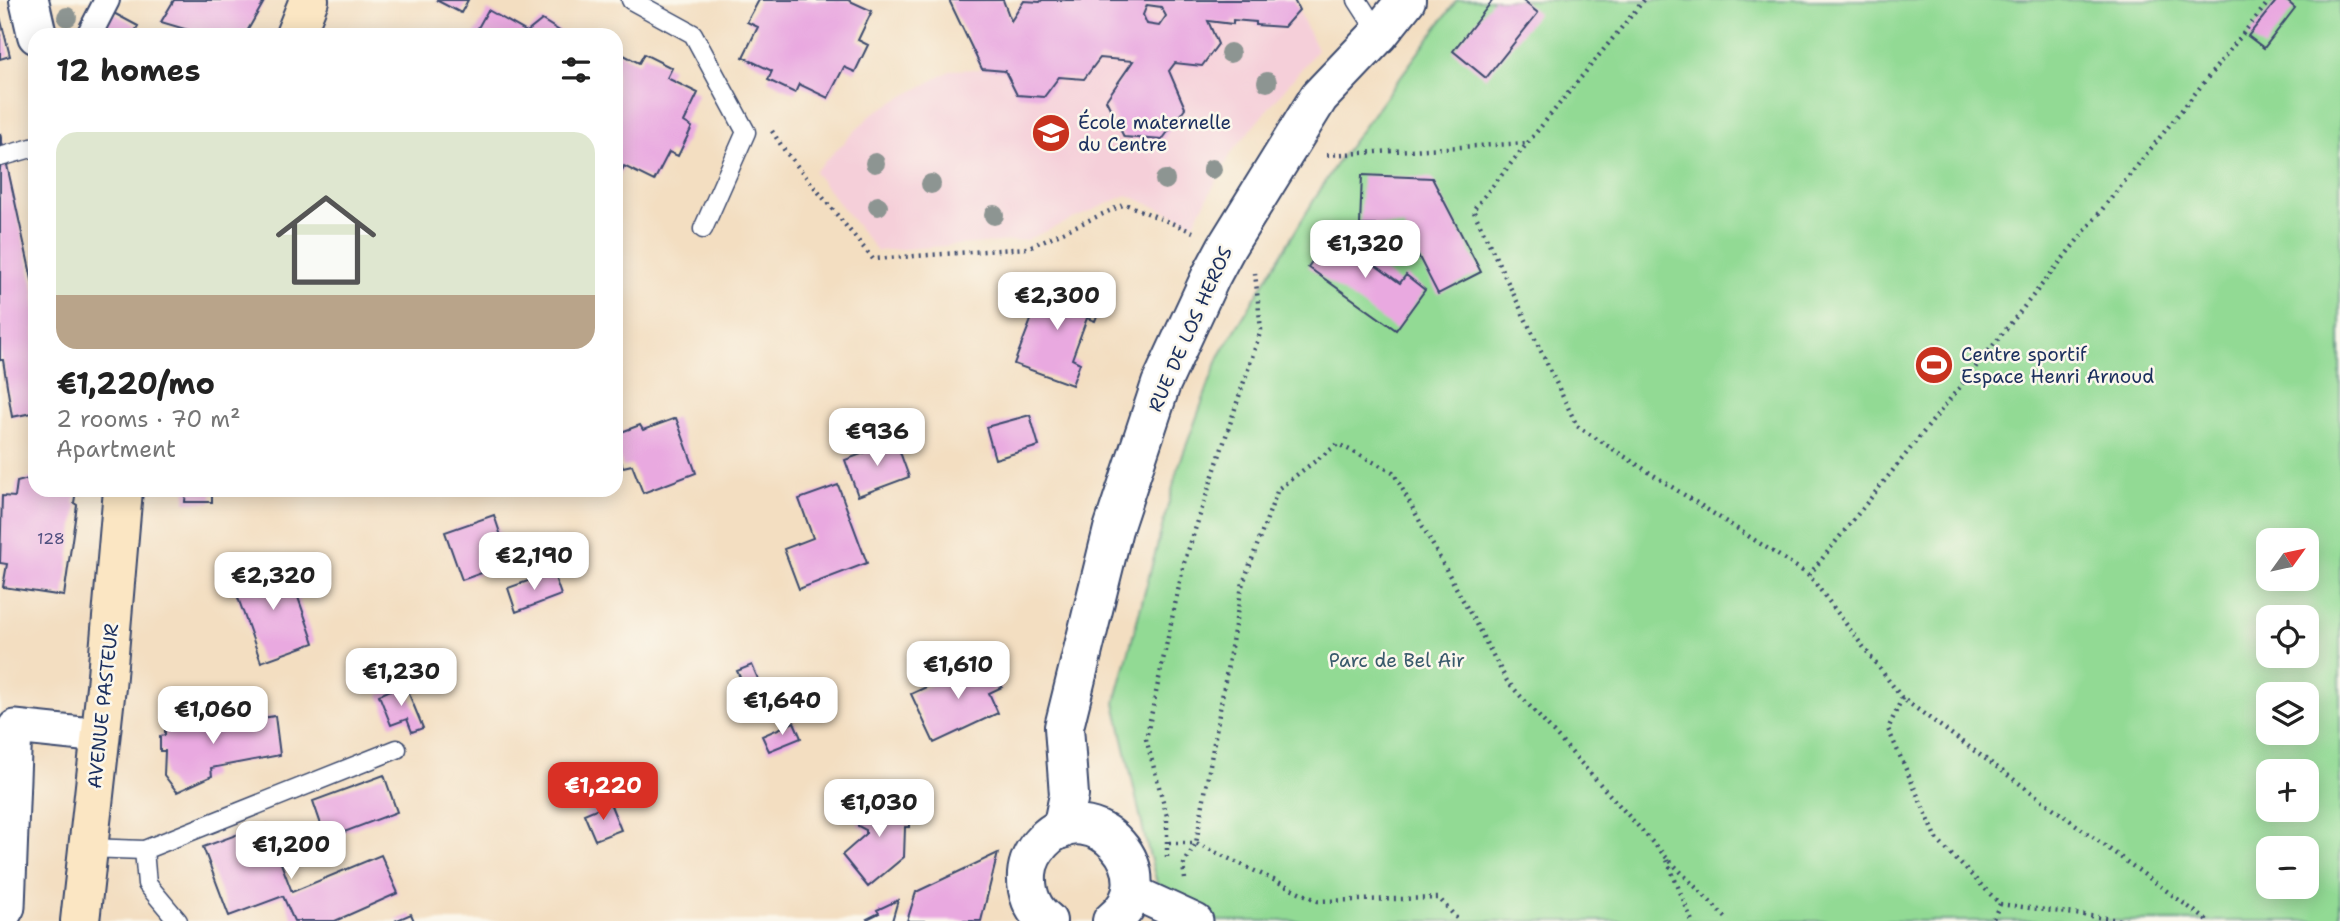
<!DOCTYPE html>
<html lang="en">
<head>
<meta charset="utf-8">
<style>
	:root { --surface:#fff; --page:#f2f2f2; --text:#222; --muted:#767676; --line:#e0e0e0; --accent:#d93025 }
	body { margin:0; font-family:"Shantell Sans",sans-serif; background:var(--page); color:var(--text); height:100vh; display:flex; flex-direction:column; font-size:26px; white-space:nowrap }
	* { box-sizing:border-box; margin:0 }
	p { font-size:23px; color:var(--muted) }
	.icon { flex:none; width:38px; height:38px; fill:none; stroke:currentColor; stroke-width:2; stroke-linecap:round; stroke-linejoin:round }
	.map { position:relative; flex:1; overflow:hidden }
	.sheet { position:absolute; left:28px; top:28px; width:595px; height:469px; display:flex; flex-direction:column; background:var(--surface); border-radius:21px; box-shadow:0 4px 18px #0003 }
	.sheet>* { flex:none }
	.needle { width:46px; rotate:57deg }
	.controls { position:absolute; left:2256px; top:528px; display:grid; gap:14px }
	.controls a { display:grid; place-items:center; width:63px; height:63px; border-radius:14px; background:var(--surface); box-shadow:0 4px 18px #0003; font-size:35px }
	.price { position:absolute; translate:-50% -60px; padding:0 16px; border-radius:14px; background:#fff; color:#222; font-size:23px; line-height:46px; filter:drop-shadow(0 2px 4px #0008) }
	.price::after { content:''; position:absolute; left:50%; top:42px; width:21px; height:16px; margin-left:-10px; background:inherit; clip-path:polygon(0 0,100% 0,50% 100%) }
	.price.selected { background:var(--accent); color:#fff }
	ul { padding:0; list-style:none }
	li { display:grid; align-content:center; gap:14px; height:371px; padding:0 28px }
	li+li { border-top:2px solid var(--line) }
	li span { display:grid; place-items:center; height:217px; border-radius:21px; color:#555 }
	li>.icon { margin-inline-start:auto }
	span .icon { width:126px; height:126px; fill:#fffc; stroke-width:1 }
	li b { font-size:30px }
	h2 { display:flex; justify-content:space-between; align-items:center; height:84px; padding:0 28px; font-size:30px }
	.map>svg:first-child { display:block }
	.built { fill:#f5cfd9 }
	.green { fill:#92da94; stroke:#568479; stroke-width:2; fill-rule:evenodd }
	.building { fill:#e9a9e0; fill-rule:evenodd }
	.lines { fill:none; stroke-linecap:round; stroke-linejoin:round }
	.service-casing { stroke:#3b496d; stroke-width:21 }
	.pedestrian-casing { stroke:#3b496d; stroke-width:28 }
	.minor-casing { stroke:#3b496d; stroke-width:37 }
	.tertiary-casing { stroke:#3b496d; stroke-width:42 }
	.secondary-casing { stroke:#3b496d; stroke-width:42 }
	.path { stroke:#3b496d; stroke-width:4.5; stroke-dasharray:2 5; stroke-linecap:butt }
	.service { stroke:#fff; stroke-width:18 }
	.pedestrian { stroke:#fff; stroke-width:24 }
	.minor { stroke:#fff; stroke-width:33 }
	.tertiary { stroke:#fff; stroke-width:38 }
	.secondary { stroke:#fbe6c3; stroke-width:38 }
	.tree { fill:#8d9592 }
	.labels { text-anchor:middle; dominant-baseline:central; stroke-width:5; stroke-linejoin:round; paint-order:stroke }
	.number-label { font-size:16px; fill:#4e4e7e }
	.poi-label { font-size:19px; fill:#1b2f5e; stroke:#fbf7ec; text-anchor:start }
	.street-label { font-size:19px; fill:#1b2f5e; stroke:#fbf7ec }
	.park-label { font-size:19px; fill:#395a6c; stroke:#fbf7ec }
</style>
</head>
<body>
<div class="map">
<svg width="2340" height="921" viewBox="0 0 2340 921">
	<rect width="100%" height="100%" fill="#fbf7ec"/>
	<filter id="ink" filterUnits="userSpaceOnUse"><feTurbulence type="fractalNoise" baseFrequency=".0143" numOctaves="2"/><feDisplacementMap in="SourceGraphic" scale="14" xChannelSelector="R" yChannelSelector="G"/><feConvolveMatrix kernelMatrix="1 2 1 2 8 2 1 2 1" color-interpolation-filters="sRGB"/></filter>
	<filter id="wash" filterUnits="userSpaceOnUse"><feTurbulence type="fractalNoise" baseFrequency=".00686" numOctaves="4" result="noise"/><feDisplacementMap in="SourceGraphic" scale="28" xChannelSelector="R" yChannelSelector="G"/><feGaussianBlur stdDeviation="1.57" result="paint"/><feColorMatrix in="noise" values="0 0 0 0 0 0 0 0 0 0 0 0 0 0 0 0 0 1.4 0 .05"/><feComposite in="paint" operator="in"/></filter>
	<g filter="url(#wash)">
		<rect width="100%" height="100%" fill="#f3dec1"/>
		<path class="built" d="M1023,0H1294L1317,50L1232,152L1194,223L1127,195L1026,240L877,251L814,172L873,113L952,70L981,69L970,44L985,22L1008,25Z"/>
		<path class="green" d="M1457,0H2340V921H1167L1145,838L1115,703L1178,468L1219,357L1334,167ZM2268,541H2306V579H2268ZM2268,618H2306V656H2268ZM2268,695H2306V733H2268ZM2268,772H2306V810H2268ZM2268,849H2306V887H2268Z"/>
		<g id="blocks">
			<path class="building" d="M174,0H265L245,35H205L161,22Z
				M436,0H468L461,13Z
				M759,0H848L872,11L858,40L868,45L855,72L844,67L828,98L799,84L795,93L768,80L772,71L743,57L758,27L747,22Z
				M949,0H1003L1011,21L1024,1L1040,2L1042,0H1294L1299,10L1284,27L1256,25V22L1233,20V24L1208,21L1218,44L1202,66L1175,63L1169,71L1185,108L1162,140L1124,137L1106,100L1133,61L1100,58L1084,79L1059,77L1044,97L1017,95L1005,71L982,69ZM1147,5L1161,7L1166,16L1159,26L1147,24L1143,15Z
				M1493,0H1522L1538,13L1486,78L1453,51Z
				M2277,0H2286L2295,8L2264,48L2248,36Z
				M108,10L138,26L133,35H94Z
				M488,10L527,32L542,20L566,35H474Z
				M0,17L10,56L0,59Z
				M616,51L639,63L644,54L672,68L667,78L698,93L684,122L692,127L678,156L669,152L654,181L624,166L620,175L616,173Z
				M0,133L35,293V420L32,413L12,417L3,360H0Z
				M1362,175L1432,178L1481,272L1438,294L1403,226L1360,225Z
				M1338,226L1359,240L1353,249L1400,283L1406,275L1425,290L1396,330L1308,267Z
				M1047,279L1103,301L1095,321L1087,318L1072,359L1080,363L1072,385L1014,364Z
				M1030,415L1039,446L995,459L986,427Z
				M676,418L696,473L643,493L632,465L623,467L616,446V434L640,425L643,430Z
				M896,441L909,477L858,496L845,460Z
				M35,477V490H76L74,503L77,505L64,596L3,587L7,564L0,563L2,496L15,497L17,482Z
				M838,485L867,563L799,589L784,549L813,538L799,499Z
				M186,490H212V502H185Z
				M494,515L510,563L462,580L445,532Z
				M286,563L314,643L261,662L232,581Z
				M553,572L561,595L516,612L508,588Z
				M989,658L1002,687L989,693L998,713L934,743L911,694Z
				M752,665L767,699L753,705L737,671Z
				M405,684L423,728L412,732L407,719L391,725L379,695Z
				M199,711L202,728L275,716L280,755L211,768L212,776L177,792L164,775L165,751H160V736L165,735V717Z
				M794,722L801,738L769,751L762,736Z
				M384,775L397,812L326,839L313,801Z
				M866,800H906L905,814L910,815V827H905L904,857L868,887L842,855L866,834V830L858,826L859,809L866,804Z
				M610,803L621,830L595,840L584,814Z
				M266,824L292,892L381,855L398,893L335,921H294L283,896L229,916L203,847Z
				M998,853L981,921H907L916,892Z
				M898,900L892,921H869L867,919L879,913L877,910Z
				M411,914L414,921H395Z"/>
		</g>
	</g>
	<g filter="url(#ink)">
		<use href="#blocks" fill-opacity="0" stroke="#3b496d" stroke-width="2"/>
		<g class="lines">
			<g class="service-casing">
				<path id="service" d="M631,0L693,34L746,132L703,229
					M1357,0L1379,34
					M0,157L35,147
					M87,848L144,850L397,749
					M144,850L147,884L178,921"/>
			</g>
			<g class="pedestrian-casing">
				<path id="pedestrian" d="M89,35L107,0"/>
			</g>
			<g class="minor-casing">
				<path id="minor" d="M1131,891L1196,921
					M0,921L8,907L15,727L101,736"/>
			</g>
			<g class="tertiary-casing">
				<path id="tertiary" d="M29,0L37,35
					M1062,829L1069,795L1064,727L1113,529L1161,384L1211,276L1227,246L1319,97L1379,34L1406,0
					M1047,921C1032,910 1026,892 1027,874C1028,861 1034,850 1043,841C1092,790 1170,876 1112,921"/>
			</g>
			<g class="secondary-casing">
				<path id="secondary" d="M295,35L309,0
					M80,921L106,687L123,490"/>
			</g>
			<path class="path" d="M1644,0L1473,210L1577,426L1809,575L1902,698L2208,921
				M772,131L785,151L873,259L1027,248L1125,204L1193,232
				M1327,155L1527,143
				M1809,575L2270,0
				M1902,698L1888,729L1938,841L2000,904L1992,921
				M1169,843H1196L1318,901L1439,898L1459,921
				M1167,857V816L1146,739L1184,563L1261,330L1255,273
				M1667,860L1692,921
				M1185,879L1183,866L1196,843L1242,586L1278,489L1338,444L1393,472L1507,681L1665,856L1729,921
				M2000,904L2128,921"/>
			<use href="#service" class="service"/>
			<use href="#pedestrian" class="pedestrian"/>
			<use href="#minor" class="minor"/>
			<use href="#tertiary" class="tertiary"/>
			<use href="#secondary" class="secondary"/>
		</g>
		<g class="tree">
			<circle cx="67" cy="17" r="10"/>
			<circle cx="1230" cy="53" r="10"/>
			<circle cx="1267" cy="82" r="10"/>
			<circle cx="875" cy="163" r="10"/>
			<circle cx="1212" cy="169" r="10"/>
			<circle cx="1165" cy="180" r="10"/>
			<circle cx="931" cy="184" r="10"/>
			<circle cx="878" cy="206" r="10"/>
			<circle cx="994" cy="215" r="10"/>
		</g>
	</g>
	<defs>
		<g id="school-disc" transform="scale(2.0125)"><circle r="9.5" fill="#c8321e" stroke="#fbf7ec"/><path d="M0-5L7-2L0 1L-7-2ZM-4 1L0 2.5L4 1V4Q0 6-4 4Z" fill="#fff"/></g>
		<g id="stadium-disc" transform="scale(2.0125)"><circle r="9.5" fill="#c8321e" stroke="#fbf7ec"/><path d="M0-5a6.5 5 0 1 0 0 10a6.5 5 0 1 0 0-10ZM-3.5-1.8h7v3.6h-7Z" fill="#fff"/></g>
	</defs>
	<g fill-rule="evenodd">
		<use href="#school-disc" x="1051" y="133"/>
		<use href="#stadium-disc" x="1934" y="365"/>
	</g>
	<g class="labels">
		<g class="number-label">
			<text x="51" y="538">128</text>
		</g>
		<g class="poi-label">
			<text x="1078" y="122">École maternelle<tspan x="1078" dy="22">du Centre</tspan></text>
			<text x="1961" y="354">Centre sportif<tspan x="1961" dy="22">Espace Henri Arnoud</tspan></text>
		</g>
		<g class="street-label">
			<text transform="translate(1190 329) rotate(-66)">RUE DE LOS HEROS</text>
			<text transform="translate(103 706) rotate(-84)">AVENUE PASTEUR</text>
		</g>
		<g class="park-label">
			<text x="1397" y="660">Parc de Bel Air</text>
		</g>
	</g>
</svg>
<div class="controls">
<a><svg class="needle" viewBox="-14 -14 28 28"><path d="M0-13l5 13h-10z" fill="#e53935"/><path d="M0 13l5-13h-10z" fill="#767676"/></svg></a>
<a><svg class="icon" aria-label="locate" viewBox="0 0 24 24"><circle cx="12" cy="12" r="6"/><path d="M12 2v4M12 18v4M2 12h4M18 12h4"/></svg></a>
<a><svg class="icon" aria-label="layers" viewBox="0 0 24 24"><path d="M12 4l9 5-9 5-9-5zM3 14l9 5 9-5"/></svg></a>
<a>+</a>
<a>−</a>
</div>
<b class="price" style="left:1365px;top:280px">€1,320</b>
<b class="price" style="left:1057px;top:332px">€2,300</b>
<b class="price" style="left:877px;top:468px">€936</b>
<b class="price" style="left:534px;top:592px">€2,190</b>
<b class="price" style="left:273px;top:612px">€2,320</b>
<b class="price" style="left:958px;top:701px">€1,610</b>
<b class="price" style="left:401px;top:708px">€1,230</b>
<b class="price" style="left:782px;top:737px">€1,640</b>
<b class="price" style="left:213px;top:746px">€1,060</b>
<b class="price selected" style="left:603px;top:822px">€1,220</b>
<b class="price" style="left:879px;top:839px">€1,030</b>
<b class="price" style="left:291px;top:881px">€1,200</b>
<section class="sheet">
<h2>12 homes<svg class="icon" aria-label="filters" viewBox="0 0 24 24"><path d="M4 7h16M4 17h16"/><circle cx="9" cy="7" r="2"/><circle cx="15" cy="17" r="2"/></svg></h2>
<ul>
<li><span style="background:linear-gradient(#dfe7d0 75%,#b9a48a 0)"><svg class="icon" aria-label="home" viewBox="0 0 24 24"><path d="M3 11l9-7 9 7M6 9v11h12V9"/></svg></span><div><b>€1,220/mo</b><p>2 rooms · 70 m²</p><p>Apartment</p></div></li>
</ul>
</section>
</div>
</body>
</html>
